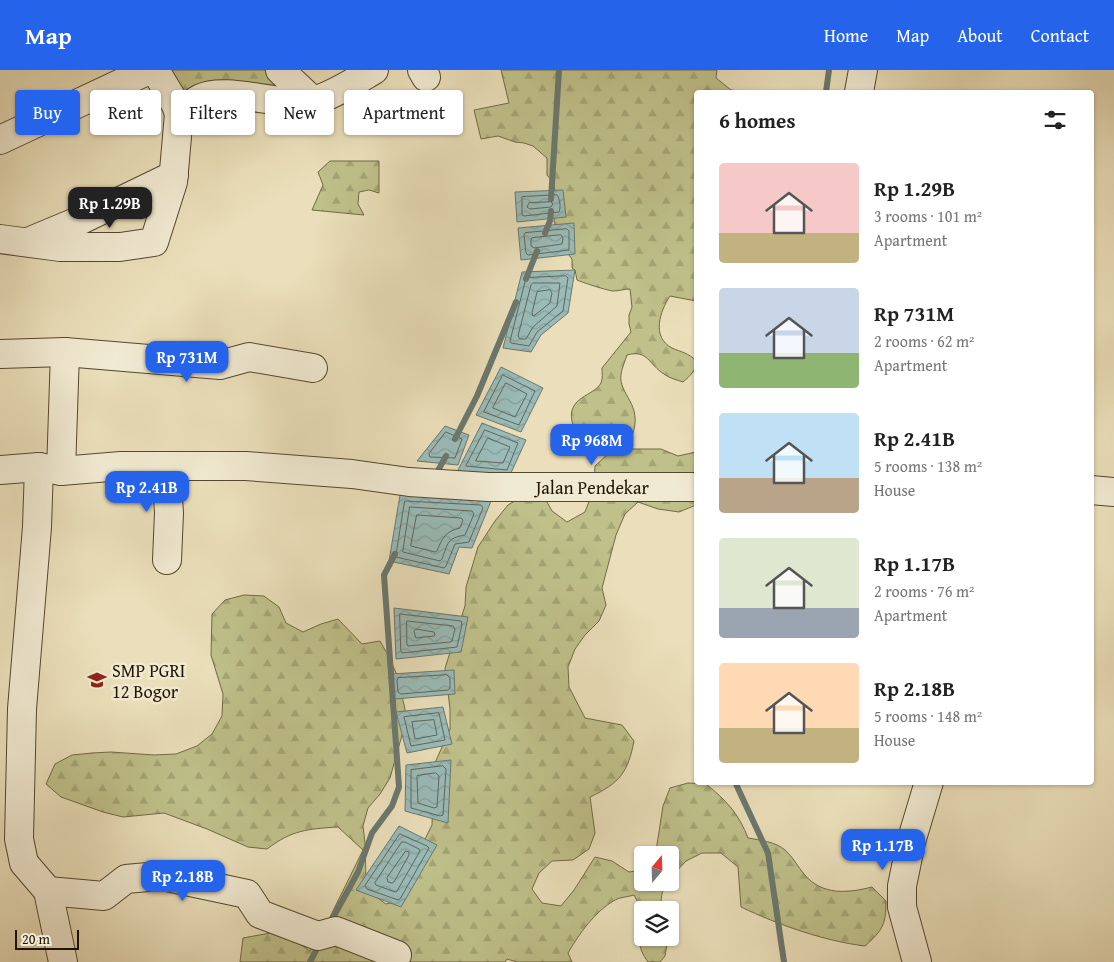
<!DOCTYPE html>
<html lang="en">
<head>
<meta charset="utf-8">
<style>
	:root { --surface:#fff; --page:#f6f6f6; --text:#222; --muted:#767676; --accent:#2563eb }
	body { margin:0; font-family:"Gentium Book Plus",serif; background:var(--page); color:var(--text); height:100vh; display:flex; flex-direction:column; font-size:19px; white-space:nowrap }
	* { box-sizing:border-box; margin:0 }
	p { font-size:16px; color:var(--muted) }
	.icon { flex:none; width:28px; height:28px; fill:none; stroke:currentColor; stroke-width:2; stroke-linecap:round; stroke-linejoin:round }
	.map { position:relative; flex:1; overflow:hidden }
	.drawer { position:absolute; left:694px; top:20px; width:400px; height:695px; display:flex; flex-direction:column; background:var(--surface); border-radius:5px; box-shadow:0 1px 4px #0004 }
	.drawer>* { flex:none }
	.guide { position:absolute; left:15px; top:20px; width:475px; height:45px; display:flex; gap:10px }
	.needle { width:32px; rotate:19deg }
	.fabs { position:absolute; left:634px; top:776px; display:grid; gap:10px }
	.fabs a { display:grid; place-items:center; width:45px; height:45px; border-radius:5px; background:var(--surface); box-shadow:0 1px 4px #0004; font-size:25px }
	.scale { position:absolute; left:15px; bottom:12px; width:64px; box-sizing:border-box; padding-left:5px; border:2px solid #231400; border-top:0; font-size:14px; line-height:18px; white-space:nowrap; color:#231400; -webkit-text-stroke:4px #f1ead2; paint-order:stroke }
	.price { position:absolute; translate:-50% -42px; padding:0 11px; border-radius:10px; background:var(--accent); color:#fff; font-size:16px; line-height:32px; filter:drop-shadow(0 1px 2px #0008) }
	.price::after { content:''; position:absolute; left:50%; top:30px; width:15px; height:11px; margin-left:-8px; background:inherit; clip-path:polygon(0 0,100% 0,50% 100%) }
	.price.active { background:#222; color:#fff }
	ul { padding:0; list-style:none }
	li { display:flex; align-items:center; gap:15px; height:125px; padding:0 25px }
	li span { display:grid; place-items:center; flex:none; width:140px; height:100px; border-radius:5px; color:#555 }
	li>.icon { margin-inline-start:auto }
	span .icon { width:60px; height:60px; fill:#fffc; stroke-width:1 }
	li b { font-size:21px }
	h2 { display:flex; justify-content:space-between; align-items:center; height:60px; padding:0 25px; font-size:21px }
	.chip { padding:0 18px; border-radius:5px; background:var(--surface); box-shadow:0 1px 4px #0004; font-size:18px; line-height:45px }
	.chip.active { background:var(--accent); color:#fff }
	header { display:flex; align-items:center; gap:30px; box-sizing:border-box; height:70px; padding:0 25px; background:var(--accent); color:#fff }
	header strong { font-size:24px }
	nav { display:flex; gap:28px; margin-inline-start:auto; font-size:18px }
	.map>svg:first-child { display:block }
	.forest { fill:url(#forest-firs); stroke:#716a45 }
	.water { fill:url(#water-waves); stroke:#6a786e }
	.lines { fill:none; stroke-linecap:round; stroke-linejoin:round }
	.shore { stroke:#5e685c; stroke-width:1 }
	.stream { stroke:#6a786e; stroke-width:6 }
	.minor-casing { stroke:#55472e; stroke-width:30 }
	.minor { stroke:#f1ead2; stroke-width:28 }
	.labels { text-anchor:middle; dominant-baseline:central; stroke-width:5; stroke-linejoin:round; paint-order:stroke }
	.street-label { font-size:18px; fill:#231400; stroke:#f1ead2 }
	.poi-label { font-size:18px; fill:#231400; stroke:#f1ead2; text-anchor:start }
</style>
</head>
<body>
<header>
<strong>Map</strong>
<nav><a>Home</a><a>Map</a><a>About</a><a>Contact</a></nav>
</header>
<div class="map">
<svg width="1114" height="892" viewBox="0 0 1114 892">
	<defs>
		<pattern id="forest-firs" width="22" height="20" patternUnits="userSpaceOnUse" patternTransform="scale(1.25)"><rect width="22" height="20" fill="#bfc08a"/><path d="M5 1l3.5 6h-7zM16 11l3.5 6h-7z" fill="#a4a475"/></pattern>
		<pattern id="water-waves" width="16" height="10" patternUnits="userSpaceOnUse" patternTransform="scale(1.25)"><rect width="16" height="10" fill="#9abbb8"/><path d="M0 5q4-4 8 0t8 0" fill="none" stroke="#84a09c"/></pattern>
	</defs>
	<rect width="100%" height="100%" fill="#eadfba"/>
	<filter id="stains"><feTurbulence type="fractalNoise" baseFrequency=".004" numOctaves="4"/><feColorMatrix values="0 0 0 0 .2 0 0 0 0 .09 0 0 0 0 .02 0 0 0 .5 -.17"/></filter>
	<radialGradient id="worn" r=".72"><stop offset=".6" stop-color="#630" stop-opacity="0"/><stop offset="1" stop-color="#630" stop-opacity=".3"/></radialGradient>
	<path class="forest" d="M171,0H274L299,26L179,32L166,2Z
		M501,0H717L716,8L731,20L749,22H696V231L670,226C660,241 651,267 672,278C681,282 689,283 696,291C696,301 690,306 683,312C677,310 669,308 664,304C649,295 648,279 627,285C625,291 622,298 621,304C618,325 644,334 632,366C624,364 621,367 614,369C598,373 576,370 572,351C567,327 594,326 601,313C603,308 602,303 602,298L631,262L629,254V245L632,237L630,219C624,219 619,221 613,221C609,221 581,212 577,210L575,200L572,198V189L561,175L554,151L556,143L555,120L553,112L547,105V88L533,76L524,73L515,72L498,66L481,69L474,40L509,33Z
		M330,91H379V123L369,120L359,122L358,134L364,145L312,140L323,115L318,102Z
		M626,379H661L678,386L696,382V435L679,442L658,439L638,432L625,444L616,465L602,518L606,535L599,551L585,565L575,579L568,597L569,617L585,648L622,655L634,671C628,702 620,713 590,727L595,763L589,779L573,790L552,791L539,803L532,819L542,833L561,836L574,820L595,787L612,791L629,802L642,800V812L667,813C662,820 659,831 663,840H642L634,825C628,827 620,827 615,830C595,841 579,864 568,883L572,892H517L507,889L505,892H240L243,868L281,861L310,881L329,849L363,780L338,757C307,759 292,760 267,779L248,777L207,759L164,743L123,747L103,742L61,727L46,714L55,694L72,685L92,683L111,682L154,685L176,684L197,676L212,664L222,646L223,624L211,585L212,544L225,530L244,525L264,526L279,537L286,553L303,562L321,554L338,549L362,574L380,571L389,587L397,605L405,639L404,658L390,708L380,724L368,738L363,756L365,773L366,808L372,824L386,834L404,829L423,773L432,755L434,695L450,659V639L445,598L465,536L466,517L478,477L495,451L508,435L525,425L542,423L552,441L567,452L585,442L594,418L595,396L609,383Z
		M688,713L706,714C726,730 739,744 748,768C760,770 776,772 785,780C793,787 798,797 804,804C822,826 848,823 872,817L886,831C886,854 883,860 865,876C824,871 779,855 741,837L738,797L721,783H702L686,791L670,808V785H653L656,781L663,736L670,718Z
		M642,847V868H668L665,886L660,892H648C637,877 637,865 642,847Z"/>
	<path class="water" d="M563,120L566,147L517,152L515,122Z
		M574,153L575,184L521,190L518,158Z
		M575,200L568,243L541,265L531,282L503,278L522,202Z
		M501,297L543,318L521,362L476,345Z
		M482,353L526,370L510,405L457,402Z
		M445,356L469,365L458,395L417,391Z
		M400,425L491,431L472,478L459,477L449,504L389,491Z
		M394,538L468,547L461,582L396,589Z
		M454,600L455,624L394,629L391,604Z
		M443,637L452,674L407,683L396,642Z
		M451,690L448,753L405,741L406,695Z
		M399,756L437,775L401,837L356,820Z"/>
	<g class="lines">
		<path class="shore" d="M557,125C560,128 561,138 559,142L524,146L522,145V127Z
			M551,132L553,134L551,137L530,139L527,137L529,133Z
			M567,159L569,161V180L528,185L526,183L524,165L525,163Z
			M561,165L563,168L562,174L534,178L531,176V170L532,168Z
			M566,206L568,208L563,241L537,262L529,276L511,273L510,271L526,208Z
			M533,213H560L557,236L533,257L526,269H520L518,266L531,215Z
			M550,220L552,223L550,233L535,245L533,246L532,243L537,222Z
			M503,305L535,321L519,355L484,342Z
			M506,313L527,324L515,347L493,338Z
			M485,360L518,373L507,400L466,396Z
			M446,362L462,369L455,388L430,387L429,384Z
			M488,368L510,377L503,393L476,391Z
			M405,431L481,435L483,438L469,472L455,474L446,496L444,498L396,487Z
			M410,437L472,441L474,444L465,465C447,468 448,473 442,489L440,491L403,482Z
			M417,445L461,448L463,450L460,458C446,461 442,468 437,481L435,482L411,476Z
			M400,544L461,551L462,554L457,577L402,583L401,581Z
			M407,551L453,556L455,559L452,571L450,572L408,576L407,574Z
			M416,559L434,562L435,565L434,566L416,568L414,562Z
			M447,605L450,608V618L448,620L401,624L398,622L397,611L398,608Z
			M439,643L445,670L411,676L404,647Z
			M434,650L437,665L415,669L412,652Z
			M443,696L446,699L443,745L440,746L411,738V700Z
			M436,703L439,706L437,737L434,738L418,733L417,706Z
			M400,764L427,776L429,778L400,829L398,830L367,819L365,816Z
			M402,772H405L419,779L420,781L397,821L395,822L376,815L375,813Z
			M406,781L409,782V785L394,812L392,813L388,812L387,808Z"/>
		<path class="stream" d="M826,22L829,0
			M551,129L559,0
			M545,163L550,151L551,141
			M526,209L537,181
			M455,369L477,326L516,232
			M435,406L446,386
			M735,712L768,783L784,892
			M329,855L358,802L372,763L392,736L399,717L384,505L395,484
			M310,892L320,873"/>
		<g class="minor-casing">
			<g id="minor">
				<path d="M155,0L176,35L179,44"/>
				<path d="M280,0L313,31"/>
				<path d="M422,0L426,7"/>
				<path d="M859,22L863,0"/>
				<path d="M0,70L149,0"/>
				<path d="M0,169L60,177H120L154,172L173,112L179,44C185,39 193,32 201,28C227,16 280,37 312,31C331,27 357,10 374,0"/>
				<path d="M28,172L83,149L174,105"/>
				<path d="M0,284L65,282L220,295L249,287L313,298"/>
				<path d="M166,396L169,443L167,490"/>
				<path d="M39,397L37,457L22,639L19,769L24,793L48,821L63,892"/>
				<path id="s1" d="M0,400L39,397L61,401L121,396H246L352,404L409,412L488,417H696"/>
				<path d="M61,401L65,282"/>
				<path d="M1091,420L1114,422"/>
				<path d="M48,821L104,826L126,809L148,807H167L247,824L260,844L318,866L336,861L397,885"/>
				<path d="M917,892L902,837V816L911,772L929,712"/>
			</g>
		</g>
		<use href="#minor" class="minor"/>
	</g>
	<defs>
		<g id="school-bare" transform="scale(1.5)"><path d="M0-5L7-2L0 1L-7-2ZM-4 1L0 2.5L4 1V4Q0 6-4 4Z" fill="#8f2418" stroke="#f1ead2" stroke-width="2.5" paint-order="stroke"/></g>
	</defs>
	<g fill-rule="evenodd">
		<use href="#school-bare" x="97" y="610"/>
	</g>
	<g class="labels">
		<g class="street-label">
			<text stroke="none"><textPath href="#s1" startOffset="594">Jalan Pendekar</textPath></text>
		</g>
		<g class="poi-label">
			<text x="112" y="600">SMP PGRI<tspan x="112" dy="21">12 Bogor</tspan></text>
		</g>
	</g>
	<rect width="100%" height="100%" filter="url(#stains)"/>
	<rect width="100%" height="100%" fill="url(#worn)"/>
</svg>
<div class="fabs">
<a><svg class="needle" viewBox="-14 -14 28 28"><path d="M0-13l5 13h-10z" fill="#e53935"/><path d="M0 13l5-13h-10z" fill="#767676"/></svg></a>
<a><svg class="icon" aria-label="layers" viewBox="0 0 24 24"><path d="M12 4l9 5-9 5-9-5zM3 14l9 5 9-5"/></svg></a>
</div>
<div class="scale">20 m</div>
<b class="price active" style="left:110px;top:159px">Rp 1.29B</b>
<b class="price" style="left:187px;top:313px">Rp 731M</b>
<b class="price" style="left:592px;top:396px">Rp 968M</b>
<b class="price" style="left:147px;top:443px">Rp 2.41B</b>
<b class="price" style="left:883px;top:801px">Rp 1.17B</b>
<b class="price" style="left:183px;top:832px">Rp 2.18B</b>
<div class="guide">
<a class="chip active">Buy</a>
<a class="chip">Rent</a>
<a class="chip">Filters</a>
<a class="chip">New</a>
<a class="chip">Apartment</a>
</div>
<section class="drawer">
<h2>6 homes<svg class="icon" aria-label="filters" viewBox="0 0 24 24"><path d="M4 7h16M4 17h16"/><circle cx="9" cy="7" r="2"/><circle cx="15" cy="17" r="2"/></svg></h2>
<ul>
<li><span style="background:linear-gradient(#f6c9c9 70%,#c2b280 0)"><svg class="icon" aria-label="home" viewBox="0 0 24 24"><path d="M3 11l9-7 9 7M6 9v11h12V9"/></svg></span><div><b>Rp 1.29B</b><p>3 rooms · 101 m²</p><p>Apartment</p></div></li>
<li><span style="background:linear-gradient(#c9d6e8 65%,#8fb573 0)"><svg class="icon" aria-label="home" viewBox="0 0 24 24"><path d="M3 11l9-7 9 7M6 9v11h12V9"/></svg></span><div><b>Rp 731M</b><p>2 rooms · 62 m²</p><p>Apartment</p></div></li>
<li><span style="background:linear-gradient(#bfe0f5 65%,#b9a48a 0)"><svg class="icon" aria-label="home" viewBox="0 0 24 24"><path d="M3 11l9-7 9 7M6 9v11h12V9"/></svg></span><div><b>Rp 2.41B</b><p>5 rooms · 138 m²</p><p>House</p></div></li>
<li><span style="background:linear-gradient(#dfe7d0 70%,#9aa5b1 0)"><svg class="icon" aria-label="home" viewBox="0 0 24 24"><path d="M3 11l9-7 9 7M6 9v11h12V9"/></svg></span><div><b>Rp 1.17B</b><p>2 rooms · 76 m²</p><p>Apartment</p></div></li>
<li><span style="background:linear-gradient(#ffd9b3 65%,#c2b280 0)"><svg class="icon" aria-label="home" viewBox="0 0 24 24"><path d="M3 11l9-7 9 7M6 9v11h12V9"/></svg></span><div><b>Rp 2.18B</b><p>5 rooms · 148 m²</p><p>House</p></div></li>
</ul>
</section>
</div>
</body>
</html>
